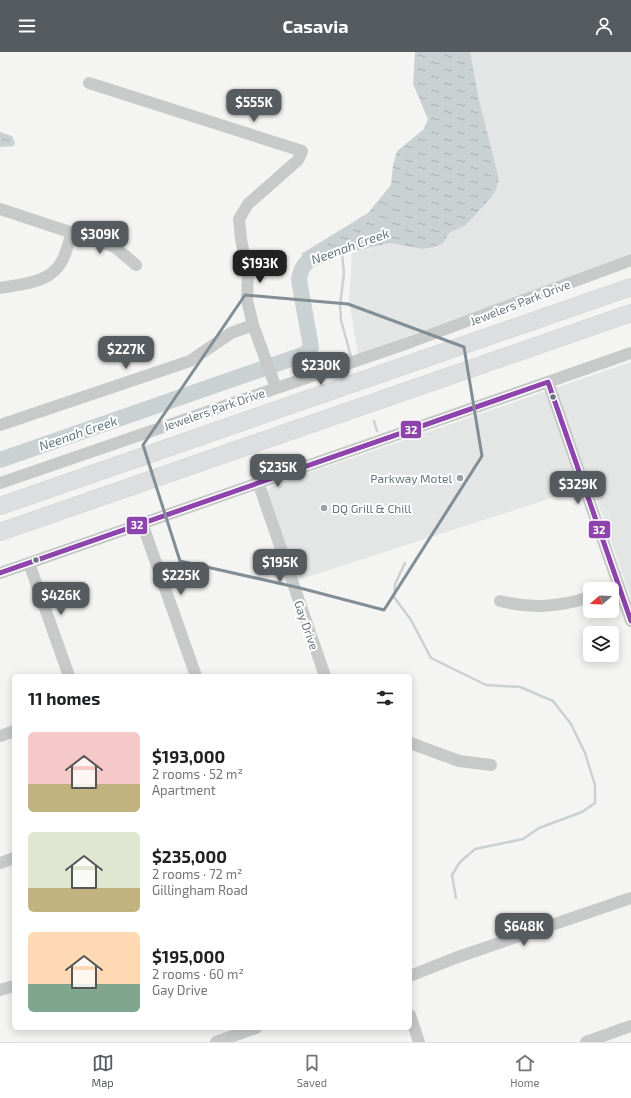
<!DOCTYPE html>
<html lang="en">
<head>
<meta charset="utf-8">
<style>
	:root { --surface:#fff; --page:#f6f6f6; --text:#202124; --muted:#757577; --line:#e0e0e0; --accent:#565b5f }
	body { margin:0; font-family:"Exo 2",sans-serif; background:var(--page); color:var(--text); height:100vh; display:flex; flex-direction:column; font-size:15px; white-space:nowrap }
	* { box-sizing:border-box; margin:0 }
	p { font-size:13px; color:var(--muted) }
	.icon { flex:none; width:22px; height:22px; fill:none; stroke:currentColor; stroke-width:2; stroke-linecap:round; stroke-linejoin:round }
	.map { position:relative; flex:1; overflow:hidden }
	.panel { position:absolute; left:12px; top:622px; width:400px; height:356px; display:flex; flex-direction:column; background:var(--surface); border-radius:6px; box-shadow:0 2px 10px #0003 }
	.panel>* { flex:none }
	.needle { width:26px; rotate:251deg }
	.controls { position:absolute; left:583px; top:530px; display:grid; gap:8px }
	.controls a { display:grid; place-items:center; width:36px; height:36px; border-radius:6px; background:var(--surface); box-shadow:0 2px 10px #0003; font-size:20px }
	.price { position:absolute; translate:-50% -34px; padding:0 9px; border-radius:8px; background:var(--accent); color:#fff; font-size:13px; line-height:26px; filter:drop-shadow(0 1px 2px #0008) }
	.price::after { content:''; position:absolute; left:50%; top:24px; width:12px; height:9px; margin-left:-6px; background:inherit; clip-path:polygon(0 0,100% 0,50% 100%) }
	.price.selected { background:#222; color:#fff }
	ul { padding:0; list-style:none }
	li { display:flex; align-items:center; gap:12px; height:100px; padding:0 16px }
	li span { display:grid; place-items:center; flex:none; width:112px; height:80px; border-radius:6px; color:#555 }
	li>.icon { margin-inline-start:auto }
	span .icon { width:48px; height:48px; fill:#fffc; stroke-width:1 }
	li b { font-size:17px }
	h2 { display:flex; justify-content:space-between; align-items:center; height:48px; padding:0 16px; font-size:17px }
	header { display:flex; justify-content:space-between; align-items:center; height:52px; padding:0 16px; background:var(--accent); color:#fff; font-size:18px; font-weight:700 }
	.tab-bar { display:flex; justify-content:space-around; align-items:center; height:56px; border-top:1px solid var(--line); background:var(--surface); font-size:11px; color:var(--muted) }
	.tab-bar a { display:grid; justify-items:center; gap:2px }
	.tab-bar .selected { color:var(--accent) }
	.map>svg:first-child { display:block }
	.built { fill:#e4e5e5 }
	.water { fill:url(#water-ripples) }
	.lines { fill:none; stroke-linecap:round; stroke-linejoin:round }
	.stream { stroke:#cad1d3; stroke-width:2.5 }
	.river { stroke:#cad1d3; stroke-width:16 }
	.highway-casing { stroke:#d0d1d1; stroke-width:18 }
	.minor { stroke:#c8caca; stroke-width:12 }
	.highway { stroke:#dddedf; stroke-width:17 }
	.bus-1-casing { stroke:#fff; stroke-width:8 }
	.bus-1 { stroke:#8e44ad; stroke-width:5 }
	.marked { fill:none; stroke:#828e96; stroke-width:3; stroke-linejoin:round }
	.bus-dot { fill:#677680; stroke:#fff; stroke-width:1.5 }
	.poi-dot { fill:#98a2a8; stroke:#fff; stroke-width:1.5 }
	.labels { text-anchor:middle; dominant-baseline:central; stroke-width:4; stroke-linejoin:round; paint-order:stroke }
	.street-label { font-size:12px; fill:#677680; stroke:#fff }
	.poi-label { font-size:12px; fill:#677680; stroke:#fff; text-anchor:end }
	.water-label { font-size:13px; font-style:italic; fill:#63777c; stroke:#fff }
	.line-badge { stroke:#fff; stroke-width:1.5 }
	.badge-label { font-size:11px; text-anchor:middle; font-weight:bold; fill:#fff }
</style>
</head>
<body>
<header><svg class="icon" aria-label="menu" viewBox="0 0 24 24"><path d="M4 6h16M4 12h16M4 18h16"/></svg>Casavia<svg class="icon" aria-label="person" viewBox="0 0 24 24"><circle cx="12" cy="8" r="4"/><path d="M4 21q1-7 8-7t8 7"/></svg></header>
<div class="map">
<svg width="631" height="990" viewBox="0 0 631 990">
	<defs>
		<pattern id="water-ripples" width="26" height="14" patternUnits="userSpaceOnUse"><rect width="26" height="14" fill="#cad1d3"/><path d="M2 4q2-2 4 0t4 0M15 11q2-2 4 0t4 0" fill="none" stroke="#a8aeb0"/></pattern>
	</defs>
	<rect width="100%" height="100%" fill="#f4f4f3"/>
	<path class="built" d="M470,0H631V201L550,233L358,302L349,248L352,201L390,191L422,197L443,191L448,181L466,173L490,147L496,138L499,127L479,48Z
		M631,310V547L592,433L298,528L267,441L271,434Z"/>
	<path class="water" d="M415,0H470L479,48L499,127L496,138L490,147L466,173L449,181L443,191L434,195L422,197L390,191L309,210L301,202L368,161L391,133L393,113L397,99L424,77L428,67L413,32Z
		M0,80L12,84L15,90L14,94L0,95Z"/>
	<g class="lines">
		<path class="stream" d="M342,201L344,221L340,254L341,268L351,305
			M374,369L377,379
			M405,511L395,532L394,545L411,568L431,606L486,633L520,635L553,649L571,672L585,701L595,733V751L582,760L539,776L523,787L475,797L460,810L452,823L456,846"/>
		<path class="river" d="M0,408L305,302L311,295L299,228C302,208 311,207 328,201"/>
		<g class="highway-casing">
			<path id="highway" d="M0,454L631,235
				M0,480L631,261"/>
		</g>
		<path class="minor" d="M89,31L302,99L298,108L248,152L239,167L241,187L248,222L247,248L253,273L276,336
			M0,157L115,195L136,213
			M0,236C23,232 52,231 63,207C67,199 69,189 72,180
			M548,330L631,569
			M0,373L190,309L231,281L253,273
			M258,430L325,624
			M0,431L408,291L631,208
			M142,471L196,624
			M29,511L69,624
			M0,521L631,301
			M500,549C532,557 559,555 590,545
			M0,684L14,679
			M410,691L459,709L491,713
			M0,811L14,806
			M410,924L455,906L631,846
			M0,938L14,934
			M410,963L419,990
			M216,990L256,976
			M586,990L631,974"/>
		<use href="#highway" class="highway"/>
		<g class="bus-1-casing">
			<path id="bus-1" d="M548,330L631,569
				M0,521L548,330"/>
		</g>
		<use href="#bus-1" class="bus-1"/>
	</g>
	<path class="marked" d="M245,243L348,252L464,295L482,404L384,558L300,536L180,509L143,393Z"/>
	<g class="bus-dot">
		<circle cx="553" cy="345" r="3.5"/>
		<circle cx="36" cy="508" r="3.5"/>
	</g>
	<g class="poi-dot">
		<circle cx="460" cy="426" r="4"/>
		<circle cx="324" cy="456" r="4"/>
	</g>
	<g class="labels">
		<g class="street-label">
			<text transform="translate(520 250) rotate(-21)">Jewelers Park Drive</text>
			<text transform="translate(214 357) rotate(-19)">Jewelers Park Drive</text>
			<text transform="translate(307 573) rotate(71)">Gay Drive</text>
		</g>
		<g class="poi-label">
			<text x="452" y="426">Parkway Motel</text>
			<text x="332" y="456" text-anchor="start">DQ Grill &amp; Chill</text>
		</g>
		<g class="water-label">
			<text transform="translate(350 194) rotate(-20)">Neenah Creek</text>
			<text transform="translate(78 381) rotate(-19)">Neenah Creek</text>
		</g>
	</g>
	<g class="line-badge">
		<rect x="400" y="368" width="22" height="19" rx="4" fill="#8e44ad"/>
		<rect x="126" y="464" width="22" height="19" rx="4" fill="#8e44ad"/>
		<rect x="588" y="468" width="23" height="19" rx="4" fill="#8e44ad"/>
	</g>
	<g class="badge-label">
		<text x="411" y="382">32</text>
		<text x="137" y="477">32</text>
		<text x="599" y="482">32</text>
	</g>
</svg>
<div class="controls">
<a><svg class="needle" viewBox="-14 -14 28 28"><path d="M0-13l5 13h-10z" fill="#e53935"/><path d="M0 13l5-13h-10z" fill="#757577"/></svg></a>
<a><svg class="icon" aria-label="layers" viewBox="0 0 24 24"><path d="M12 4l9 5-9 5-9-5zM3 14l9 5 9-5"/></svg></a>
</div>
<b class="price" style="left:254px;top:71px">$555K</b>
<b class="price" style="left:100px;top:203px">$309K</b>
<b class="price selected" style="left:260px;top:232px">$193K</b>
<b class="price" style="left:126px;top:318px">$227K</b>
<b class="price" style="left:321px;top:334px">$230K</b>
<b class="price" style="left:278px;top:436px">$235K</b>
<b class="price" style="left:578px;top:453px">$329K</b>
<b class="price" style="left:280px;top:531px">$195K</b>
<b class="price" style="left:181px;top:544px">$225K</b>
<b class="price" style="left:61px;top:564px">$426K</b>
<b class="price" style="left:524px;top:895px">$648K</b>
<section class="panel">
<h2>11 homes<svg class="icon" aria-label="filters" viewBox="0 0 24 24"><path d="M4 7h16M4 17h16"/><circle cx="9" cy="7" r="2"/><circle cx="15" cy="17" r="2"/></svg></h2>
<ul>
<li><span style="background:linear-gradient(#f6c9c9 65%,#c2b280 0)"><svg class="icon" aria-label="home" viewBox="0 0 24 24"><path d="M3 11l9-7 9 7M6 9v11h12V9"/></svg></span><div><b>$193,000</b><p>2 rooms · 52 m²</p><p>Apartment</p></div></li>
<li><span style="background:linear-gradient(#dfe7d0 70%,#c2b280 0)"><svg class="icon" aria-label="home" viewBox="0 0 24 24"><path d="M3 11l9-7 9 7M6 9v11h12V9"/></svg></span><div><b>$235,000</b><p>2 rooms · 72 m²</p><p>Gillingham Road</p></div></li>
<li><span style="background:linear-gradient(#ffd9b3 65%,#7fa58c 0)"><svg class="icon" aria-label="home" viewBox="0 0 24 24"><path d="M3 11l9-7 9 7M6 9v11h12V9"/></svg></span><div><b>$195,000</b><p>2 rooms · 60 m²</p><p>Gay Drive</p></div></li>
</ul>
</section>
</div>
<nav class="tab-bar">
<a class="selected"><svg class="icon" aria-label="map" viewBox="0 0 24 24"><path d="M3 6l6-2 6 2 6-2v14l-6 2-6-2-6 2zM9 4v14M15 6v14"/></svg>Map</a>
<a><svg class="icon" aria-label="saved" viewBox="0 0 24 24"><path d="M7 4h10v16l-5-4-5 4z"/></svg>Saved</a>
<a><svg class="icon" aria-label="home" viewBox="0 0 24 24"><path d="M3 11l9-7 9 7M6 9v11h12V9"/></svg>Home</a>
</nav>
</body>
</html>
